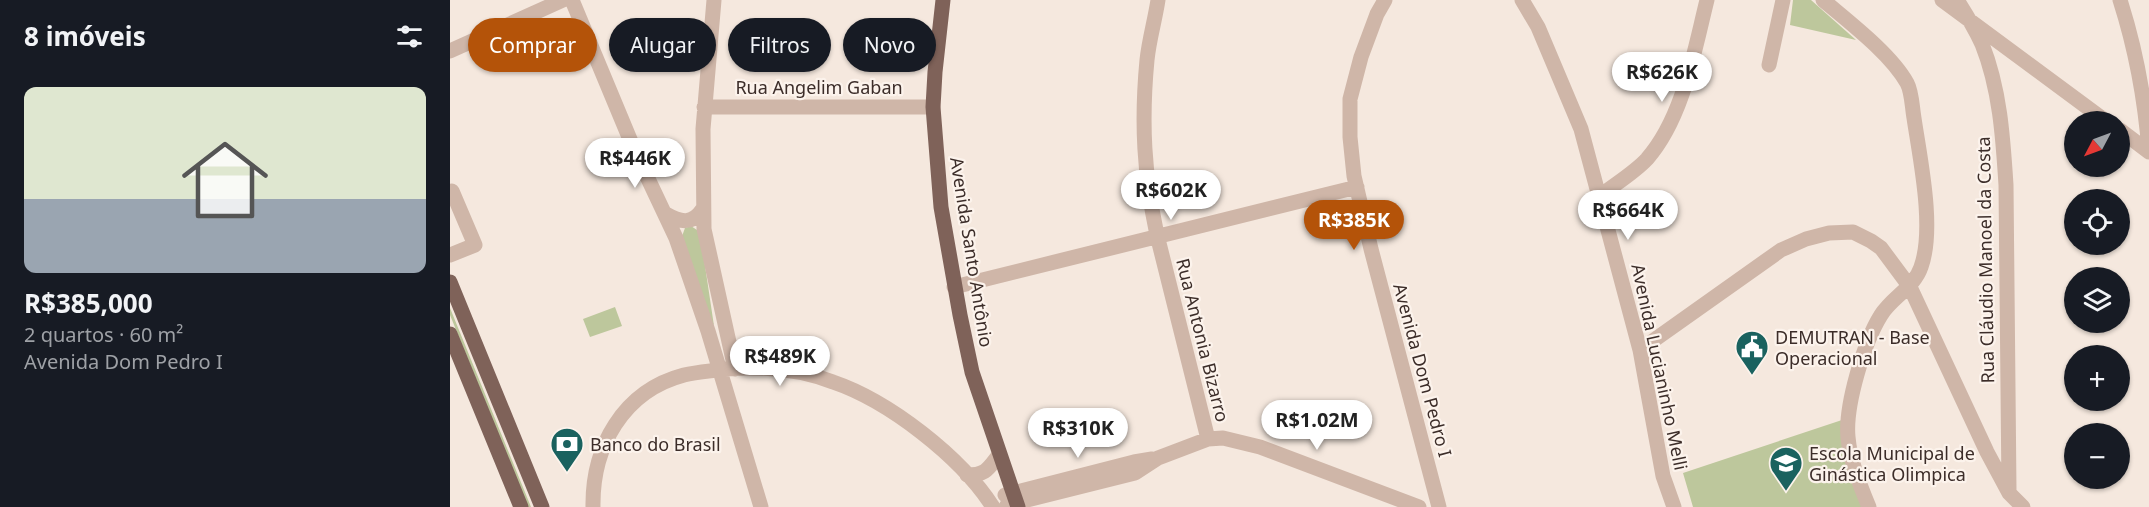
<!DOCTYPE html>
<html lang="pt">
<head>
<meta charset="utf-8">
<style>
	:root { --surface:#171b24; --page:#242831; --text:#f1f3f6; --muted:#9ea1a6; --line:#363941; --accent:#b45309 }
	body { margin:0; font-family:"Noto Sans",sans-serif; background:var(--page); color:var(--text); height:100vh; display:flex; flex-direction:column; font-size:22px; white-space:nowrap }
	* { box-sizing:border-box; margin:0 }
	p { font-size:20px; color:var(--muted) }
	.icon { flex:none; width:33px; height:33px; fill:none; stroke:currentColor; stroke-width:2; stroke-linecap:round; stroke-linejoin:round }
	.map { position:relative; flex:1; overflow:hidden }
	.side { display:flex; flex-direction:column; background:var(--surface); width:450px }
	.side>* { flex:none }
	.banner { position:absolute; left:18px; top:18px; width:570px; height:54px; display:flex; gap:12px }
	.needle { width:39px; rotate:229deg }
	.fabs { position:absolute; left:1614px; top:111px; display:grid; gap:12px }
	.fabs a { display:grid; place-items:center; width:66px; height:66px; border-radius:50%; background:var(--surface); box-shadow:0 2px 4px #0004; font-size:30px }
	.price { position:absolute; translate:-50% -51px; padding:0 14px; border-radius:21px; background:#fff; color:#222; font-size:20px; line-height:39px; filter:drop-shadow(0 2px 3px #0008) }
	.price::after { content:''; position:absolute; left:50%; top:36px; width:18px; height:14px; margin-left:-9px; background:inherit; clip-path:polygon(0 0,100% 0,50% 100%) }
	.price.on { background:var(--accent); color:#fff }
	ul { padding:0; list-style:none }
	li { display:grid; align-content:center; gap:12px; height:318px; padding:0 24px }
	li+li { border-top:2px solid var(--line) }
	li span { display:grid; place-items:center; height:186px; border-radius:12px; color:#555 }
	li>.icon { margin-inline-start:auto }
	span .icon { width:108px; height:108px; fill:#fffc; stroke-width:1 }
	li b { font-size:26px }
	h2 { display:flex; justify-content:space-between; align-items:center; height:72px; padding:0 24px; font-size:26px }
	.chip { padding:0 21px; border-radius:27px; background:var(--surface); box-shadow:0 2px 4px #0004; font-size:21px; line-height:54px }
	.chip.on { background:var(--accent); color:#fff }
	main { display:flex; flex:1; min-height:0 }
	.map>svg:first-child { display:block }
	.green { fill:#bdc79c }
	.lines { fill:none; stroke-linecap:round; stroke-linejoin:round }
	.minor { stroke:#cfb6a8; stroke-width:15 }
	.major { stroke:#7f6259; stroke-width:15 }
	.labels { text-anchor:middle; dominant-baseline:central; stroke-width:4.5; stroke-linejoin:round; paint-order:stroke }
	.street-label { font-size:18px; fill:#3c2d29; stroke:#fcf3ec }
	.poi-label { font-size:18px; fill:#3c2d29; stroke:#fcf3ec; text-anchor:start }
</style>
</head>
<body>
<main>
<section class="side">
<h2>8 imóveis<svg class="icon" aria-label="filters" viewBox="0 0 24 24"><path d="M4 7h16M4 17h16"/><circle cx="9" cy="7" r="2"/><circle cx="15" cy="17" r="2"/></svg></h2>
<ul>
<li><span style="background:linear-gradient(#dfe7d0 60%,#9aa5b1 0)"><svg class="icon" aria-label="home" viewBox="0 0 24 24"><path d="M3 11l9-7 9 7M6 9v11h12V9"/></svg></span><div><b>R$385,000</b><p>2 quartos · 60 m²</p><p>Avenida Dom Pedro I</p></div></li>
</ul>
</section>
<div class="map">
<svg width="1699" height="507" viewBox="0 0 1699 507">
	<rect width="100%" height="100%" fill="#f5e8de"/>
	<path class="green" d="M1343,0H1361L1406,40L1340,25Z
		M241,226L250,232L264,326L248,292L231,239L235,228Z
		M165,307L172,326L140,337L133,319Z
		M0,308L81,507H78L0,315Z
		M1398,418L1416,507H1243L1233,473Z"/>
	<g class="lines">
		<path class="minor" d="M122,0L184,149L226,238L258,331L311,507
			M264,0L253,129L254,229L285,369
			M708,0C705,20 699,40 697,60C691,123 694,174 707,235L758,439
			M935,0L927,14L911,57L900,99V137L904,176L921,249L989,507
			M1072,0L1088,27L1131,129L1190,350L1213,476L1224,507
			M1373,0C1399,22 1441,54 1457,83C1462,92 1462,107 1464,118C1470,159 1485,228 1471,267C1464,288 1442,297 1431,315C1414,342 1395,406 1398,437C1400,461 1410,485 1419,507
			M1492,0L1657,122
			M1507,0C1516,14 1525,29 1532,44C1550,89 1553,138 1556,185L1559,490
			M1670,0C1686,50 1695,99 1699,151
			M0,51L113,0
			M1319,65L1333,0
			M254,107H483
			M1670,130L1699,152
			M0,192L2,191L25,245L0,255
			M1150,196C1165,184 1184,173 1197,159C1233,118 1244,52 1257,0
			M216,214C230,222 242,225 252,210
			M504,287L907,187
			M1190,350L1331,250L1356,239L1379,233L1403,232L1421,241L1431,248L1460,287L1537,452L1559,493L1573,507
			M517,475C536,475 538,469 549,455
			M555,495L684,462L702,459
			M557,505L685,473L708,458L758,439L773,438L810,447L969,507
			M143,507C142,447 173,391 234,375C247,372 262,371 275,369C311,366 349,369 383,382C439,401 511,457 543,507"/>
		<path class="major" d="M493,0L485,72L483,107L491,207L510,315L522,372L568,507
			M0,282L92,507
			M0,334L71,507"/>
	</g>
	<defs>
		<g id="civic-pin" transform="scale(1.725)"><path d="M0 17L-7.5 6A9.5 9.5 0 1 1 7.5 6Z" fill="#1a625f" stroke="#fcf3ec"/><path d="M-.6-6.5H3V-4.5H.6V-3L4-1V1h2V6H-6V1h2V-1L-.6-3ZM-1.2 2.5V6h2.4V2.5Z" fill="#fff"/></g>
		<g id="bank-pin" transform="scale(1.725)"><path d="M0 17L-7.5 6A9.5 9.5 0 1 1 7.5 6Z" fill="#1a625f" stroke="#fcf3ec"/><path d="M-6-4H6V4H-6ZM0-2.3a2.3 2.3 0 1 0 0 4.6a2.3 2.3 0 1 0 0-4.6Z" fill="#fff"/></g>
		<g id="school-pin" transform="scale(1.725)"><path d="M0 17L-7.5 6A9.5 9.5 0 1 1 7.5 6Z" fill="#1a625f" stroke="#fcf3ec"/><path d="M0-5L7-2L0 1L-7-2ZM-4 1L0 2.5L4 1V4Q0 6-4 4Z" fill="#fff"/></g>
	</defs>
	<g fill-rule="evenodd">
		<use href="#civic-pin" x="1302" y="347"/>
		<use href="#bank-pin" x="117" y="444"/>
		<use href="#school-pin" x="1336" y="463"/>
	</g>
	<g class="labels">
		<g class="street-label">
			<text x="369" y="87">Rua Angelim Gaban</text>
			<text transform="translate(522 252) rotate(81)">Avenida Santo Antônio</text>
			<text transform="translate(1535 260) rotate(-91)">Rua Cláudio Manoel da Costa</text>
			<text transform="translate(753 340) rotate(76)">Rua Antonia Bizarro</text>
			<text transform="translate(1210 367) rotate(78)">Avenida Lucianinho Melli</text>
			<text transform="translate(973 370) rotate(75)">Avenida Dom Pedro I</text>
		</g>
		<g class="poi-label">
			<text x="1325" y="337">DEMUTRAN - Base<tspan x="1325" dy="21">Operacional</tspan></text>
			<text x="140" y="444">Banco do Brasil</text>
			<text x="1359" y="453">Escola Municipal de<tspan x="1359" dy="21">Ginástica Olimpica</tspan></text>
		</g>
	</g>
</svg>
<div class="fabs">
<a><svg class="needle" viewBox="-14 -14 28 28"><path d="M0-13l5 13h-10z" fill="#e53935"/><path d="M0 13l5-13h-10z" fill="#9ea1a6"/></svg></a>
<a><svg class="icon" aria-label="locate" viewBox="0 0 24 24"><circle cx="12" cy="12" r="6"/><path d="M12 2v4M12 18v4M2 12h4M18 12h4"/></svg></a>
<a><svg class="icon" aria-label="layers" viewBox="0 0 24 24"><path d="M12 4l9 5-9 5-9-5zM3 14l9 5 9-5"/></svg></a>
<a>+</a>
<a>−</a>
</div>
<b class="price" style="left:1212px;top:103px">R$626K</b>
<b class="price" style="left:185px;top:189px">R$446K</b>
<b class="price" style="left:721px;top:221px">R$602K</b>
<b class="price" style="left:1178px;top:241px">R$664K</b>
<b class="price on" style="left:904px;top:251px">R$385K</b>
<b class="price" style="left:330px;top:387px">R$489K</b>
<b class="price" style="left:867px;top:451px">R$1.02M</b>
<b class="price" style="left:628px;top:459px">R$310K</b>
<div class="banner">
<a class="chip on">Comprar</a>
<a class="chip">Alugar</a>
<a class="chip">Filtros</a>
<a class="chip">Novo</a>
</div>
</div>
</main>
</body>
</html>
